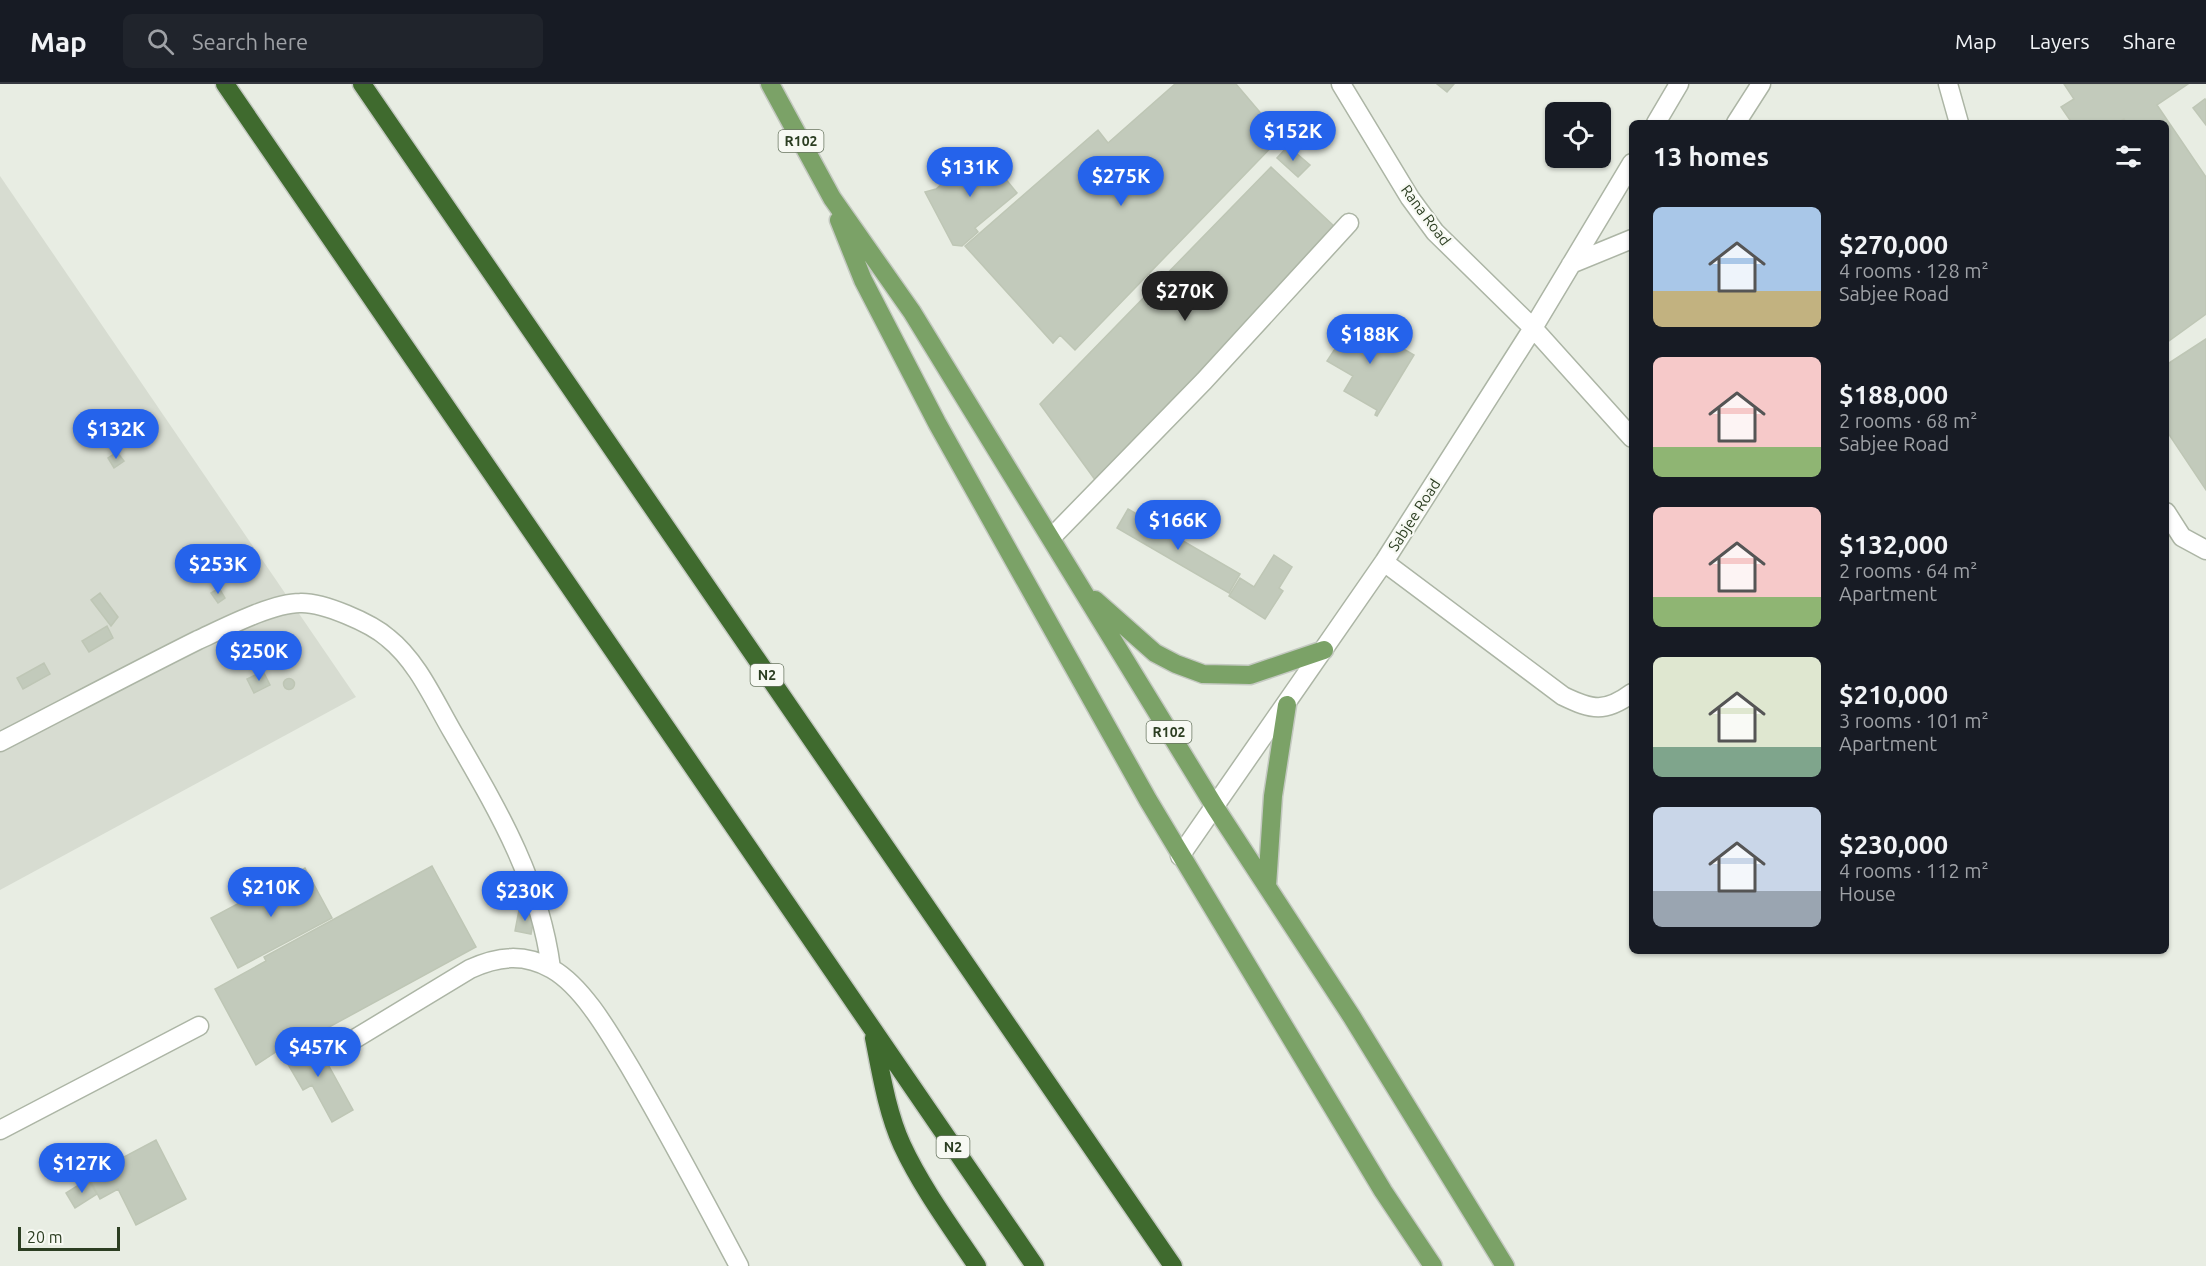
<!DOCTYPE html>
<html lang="en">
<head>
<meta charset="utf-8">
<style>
	:root { --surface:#171b24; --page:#20242c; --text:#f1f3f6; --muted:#9ea1a6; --line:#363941; --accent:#2563eb }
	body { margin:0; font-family:Ubuntu,sans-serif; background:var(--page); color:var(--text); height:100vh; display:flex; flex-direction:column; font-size:22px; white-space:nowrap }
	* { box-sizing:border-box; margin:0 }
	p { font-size:20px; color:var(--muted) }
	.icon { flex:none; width:33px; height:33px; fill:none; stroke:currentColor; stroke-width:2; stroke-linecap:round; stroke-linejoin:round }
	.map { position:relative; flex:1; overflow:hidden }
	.details { position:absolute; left:1629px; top:36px; width:540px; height:834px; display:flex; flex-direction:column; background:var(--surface); border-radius:9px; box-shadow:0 2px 4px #0004 }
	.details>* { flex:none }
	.tools { position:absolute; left:1545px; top:18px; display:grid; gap:12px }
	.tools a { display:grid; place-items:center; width:66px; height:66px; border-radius:9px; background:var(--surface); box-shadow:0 2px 4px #0004; font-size:30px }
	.scale { position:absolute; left:18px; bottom:15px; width:102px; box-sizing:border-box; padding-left:6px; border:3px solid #2c3e22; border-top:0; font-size:16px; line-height:21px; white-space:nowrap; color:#2c3e22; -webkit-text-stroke:4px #f7f9f3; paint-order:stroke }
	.price { position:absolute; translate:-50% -51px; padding:0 14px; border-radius:21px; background:var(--accent); color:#fff; font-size:20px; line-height:39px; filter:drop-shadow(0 2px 3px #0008) }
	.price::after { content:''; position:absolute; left:50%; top:36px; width:18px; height:14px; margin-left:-9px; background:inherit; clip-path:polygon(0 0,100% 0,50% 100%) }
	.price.selected { background:#222; color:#fff }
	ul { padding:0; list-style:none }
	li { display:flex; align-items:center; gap:18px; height:150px; padding:0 24px }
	li span { display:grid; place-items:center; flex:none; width:168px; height:120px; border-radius:9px; color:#555 }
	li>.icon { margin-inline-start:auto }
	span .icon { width:72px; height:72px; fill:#fffc; stroke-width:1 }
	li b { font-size:26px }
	h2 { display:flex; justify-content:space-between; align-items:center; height:72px; padding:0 24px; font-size:26px }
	header { display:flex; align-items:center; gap:36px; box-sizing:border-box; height:84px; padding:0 30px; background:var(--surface); border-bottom:2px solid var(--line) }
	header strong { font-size:28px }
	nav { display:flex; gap:33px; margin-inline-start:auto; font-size:21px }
	.search { width:420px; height:54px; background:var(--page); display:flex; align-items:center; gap:15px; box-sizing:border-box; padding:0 21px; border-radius:9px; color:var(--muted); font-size:22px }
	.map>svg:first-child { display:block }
	.built { fill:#d7dcd1 }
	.building { fill:#c2cabb; stroke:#bec6b5; stroke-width:1.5 }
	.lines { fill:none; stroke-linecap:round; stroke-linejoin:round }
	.minor-casing { stroke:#acb5a5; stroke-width:21 }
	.major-casing { stroke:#c4c9c1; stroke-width:21 }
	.highway-casing { stroke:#c4c9c1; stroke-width:21 }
	.minor { stroke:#fff; stroke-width:18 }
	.major { stroke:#7ba267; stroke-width:18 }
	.highway { stroke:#3f6a2e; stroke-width:18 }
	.labels { text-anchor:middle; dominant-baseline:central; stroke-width:4.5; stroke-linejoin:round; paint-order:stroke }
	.shield { fill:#f7f9f3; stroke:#697661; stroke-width:1.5 }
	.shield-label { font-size:14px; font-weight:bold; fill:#2c3e22 }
	.street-label { font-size:15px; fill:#2c3e22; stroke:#f7f9f3 }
</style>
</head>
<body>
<header>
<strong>Map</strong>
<div class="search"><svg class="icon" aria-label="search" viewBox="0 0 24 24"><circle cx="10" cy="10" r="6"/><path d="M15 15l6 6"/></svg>Search here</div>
<nav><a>Map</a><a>Layers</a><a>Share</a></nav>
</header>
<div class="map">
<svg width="2206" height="1182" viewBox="0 0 2206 1182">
	<rect width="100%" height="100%" fill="#e8ede3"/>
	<path class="built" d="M0,92L356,613L0,806Z"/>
	<path class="building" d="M1175,0H1236L1281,53L1075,266L1060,251L1053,259L965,162L1098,46L1108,59Z
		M1437,0H1454L1447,8Z
		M2064,0H2188L2157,21L2206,93V230L2166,259V39H2126L2124,35L2117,39H2072L2061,23L2074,15Z
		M2205,15L2206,17V41L2193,24Z
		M1288,62L1310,81L1298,93L1277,74Z
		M982,66L1017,109L975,144L978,148L962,162L953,161L925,108L936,105Z
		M1271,83L1335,143L1255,232L1096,397L1040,320Z
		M1354,236L1414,271L1377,332L1375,331L1377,326L1344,307L1353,292L1327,277Z
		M2206,255V406L2166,346V281Z
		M117,368L124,377L114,384L108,374Z
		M1128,425L1240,490L1229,509L1117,444Z
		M1274,471L1292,483L1279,504L1283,507L1265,535L1229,512L1240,494L1254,503Z
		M219,504L225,514L218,519L211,509Z
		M100,509L118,533L111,542L91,516Z
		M107,542L113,554L89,568L82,557Z
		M44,579L50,590L23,605L17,594Z
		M263,587L270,601L254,609L247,595Z
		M283.5 600a5.5 5.5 0 1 1 11 0a5.5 5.5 0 1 1-11 0Z
		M432,782L476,863L309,954L306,948L256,981L215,905L266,877L264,873Z
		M305,784L332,834L238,884L211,834Z
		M519,826L535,829L531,850L515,847Z
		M313,953L353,1026L332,1038L312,1001L303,1006L282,970Z
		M156,1056L186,1115L136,1141L118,1105L100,1115L88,1092Z
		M88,1095L97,1110L75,1124L66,1109Z"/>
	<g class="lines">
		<g class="minor-casing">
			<path id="minor" d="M1341,0L1410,114L1435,148L1533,244L1632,354
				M1948,0L1959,39
				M1656,39L1679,0
				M1736,39L1761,0
				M1571,180L1632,155
				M2166,428L2182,453L2206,466
				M1051,454L1204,297L1349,139
				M1384,478L1563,612C1592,626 1605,629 1632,609
				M0,658C66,624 132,589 198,556C224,544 272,519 300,519C323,518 371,539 388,554C417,577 434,616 452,647C497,725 539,794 551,884
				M1180,772L1384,478L1533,244L1632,79
				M343,962L470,885C498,872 524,869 552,885C585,904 612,954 631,985C669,1050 704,1116 739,1182
				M0,1046L199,942"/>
		</g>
		<g class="major-casing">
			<path id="major" d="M770,0L832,114L912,228L1215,723L1352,933L1505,1182
				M839,136L863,196L937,339L1148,716L1383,1107L1433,1182
				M1095,516L1155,569L1176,580L1203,590L1250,591L1324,566
				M1267,802L1273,712L1287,621"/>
		</g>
		<g class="highway-casing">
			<path id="highway" d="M225,0L1035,1182
				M362,0L1173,1182
				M874,954C881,989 887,1028 902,1061C922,1104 951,1143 977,1182"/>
		</g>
		<use href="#minor" class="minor"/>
		<use href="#major" class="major"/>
		<use href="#highway" class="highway"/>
	</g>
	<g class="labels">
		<g class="shield">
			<rect x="778.5" y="46" width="45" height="22" rx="4.5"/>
			<rect x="750.5" y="580" width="33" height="22" rx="4.5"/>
			<rect x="1146.5" y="637" width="45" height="22" rx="4.5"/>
			<rect x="936.5" y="1052" width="33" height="22" rx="4.5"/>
		</g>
		<g class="shield-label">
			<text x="801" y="57">R102</text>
			<text x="767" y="591">N2</text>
			<text x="1169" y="648">R102</text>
			<text x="953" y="1063">N2</text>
		</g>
		<g class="street-label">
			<text transform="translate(1426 131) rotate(53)">Rana Road</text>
			<text transform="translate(1414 431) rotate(-57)">Sabjee Road</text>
		</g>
	</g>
</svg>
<div class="tools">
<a><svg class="icon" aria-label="locate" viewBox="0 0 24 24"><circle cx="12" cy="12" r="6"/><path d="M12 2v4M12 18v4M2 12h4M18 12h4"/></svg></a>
</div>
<div class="scale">20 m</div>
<b class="price" style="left:1293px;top:78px">$152K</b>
<b class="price" style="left:970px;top:114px">$131K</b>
<b class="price" style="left:1121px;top:123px">$275K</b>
<b class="price selected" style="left:1185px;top:238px">$270K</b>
<b class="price" style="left:1370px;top:281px">$188K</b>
<b class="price" style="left:116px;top:376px">$132K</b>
<b class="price" style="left:1178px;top:467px">$166K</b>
<b class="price" style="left:218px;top:511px">$253K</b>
<b class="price" style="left:259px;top:598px">$250K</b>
<b class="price" style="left:271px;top:834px">$210K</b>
<b class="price" style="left:525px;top:838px">$230K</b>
<b class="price" style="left:318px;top:994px">$457K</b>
<b class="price" style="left:82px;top:1110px">$127K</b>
<section class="details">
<h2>13 homes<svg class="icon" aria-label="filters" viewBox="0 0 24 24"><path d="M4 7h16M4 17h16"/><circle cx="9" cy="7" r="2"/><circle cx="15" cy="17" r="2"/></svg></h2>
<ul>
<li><span style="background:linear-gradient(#a9c7e8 70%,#c2b280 0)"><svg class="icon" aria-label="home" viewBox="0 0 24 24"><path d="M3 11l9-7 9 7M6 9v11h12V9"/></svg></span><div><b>$270,000</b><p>4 rooms · 128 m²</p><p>Sabjee Road</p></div></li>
<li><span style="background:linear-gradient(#f6c9c9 75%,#8fb573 0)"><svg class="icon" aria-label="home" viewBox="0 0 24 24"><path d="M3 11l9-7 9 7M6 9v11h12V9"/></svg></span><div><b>$188,000</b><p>2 rooms · 68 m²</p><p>Sabjee Road</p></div></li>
<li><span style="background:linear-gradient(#f6c9c9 75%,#8fb573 0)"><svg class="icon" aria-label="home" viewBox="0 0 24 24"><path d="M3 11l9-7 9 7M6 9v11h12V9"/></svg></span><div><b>$132,000</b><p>2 rooms · 64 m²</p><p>Apartment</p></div></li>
<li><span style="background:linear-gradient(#dfe7d0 75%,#7fa58c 0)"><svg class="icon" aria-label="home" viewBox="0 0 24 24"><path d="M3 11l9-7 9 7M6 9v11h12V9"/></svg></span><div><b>$210,000</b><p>3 rooms · 101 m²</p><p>Apartment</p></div></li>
<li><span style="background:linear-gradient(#c9d6e8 70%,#9aa5b1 0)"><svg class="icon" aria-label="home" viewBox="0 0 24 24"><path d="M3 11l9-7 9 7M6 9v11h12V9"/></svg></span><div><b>$230,000</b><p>4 rooms · 112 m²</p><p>House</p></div></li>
</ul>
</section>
</div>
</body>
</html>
